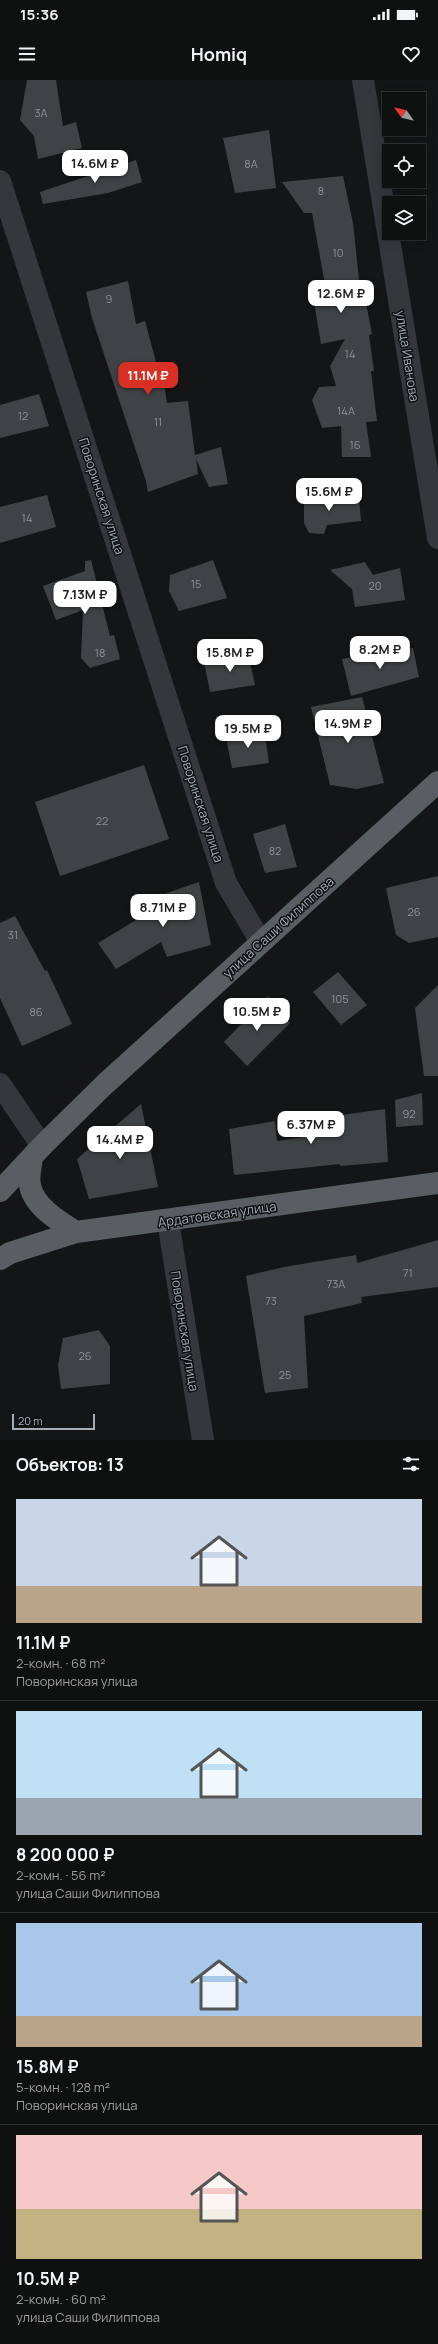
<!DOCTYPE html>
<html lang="ru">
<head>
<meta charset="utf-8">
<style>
	:root { --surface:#0f1010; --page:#181919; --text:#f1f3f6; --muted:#9b9d9f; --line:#2f3030; --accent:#d93025 }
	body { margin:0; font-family:Manrope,sans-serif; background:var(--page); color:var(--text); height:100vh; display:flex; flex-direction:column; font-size:15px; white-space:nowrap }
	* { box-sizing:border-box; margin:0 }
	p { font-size:13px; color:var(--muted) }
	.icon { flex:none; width:22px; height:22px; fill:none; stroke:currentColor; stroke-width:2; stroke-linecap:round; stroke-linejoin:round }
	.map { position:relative; height:1360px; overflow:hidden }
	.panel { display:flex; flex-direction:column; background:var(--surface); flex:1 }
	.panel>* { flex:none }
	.needle { width:26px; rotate:304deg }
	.buttons { position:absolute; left:382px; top:12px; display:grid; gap:8px }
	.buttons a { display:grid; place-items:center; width:44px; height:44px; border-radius:0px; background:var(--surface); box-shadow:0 2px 10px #0003,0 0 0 1px var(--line); font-size:20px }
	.scale { position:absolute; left:12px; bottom:10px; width:83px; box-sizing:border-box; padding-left:4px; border:2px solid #a5aeb7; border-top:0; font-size:11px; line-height:14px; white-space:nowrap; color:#a5aeb7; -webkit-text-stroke:3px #0f1011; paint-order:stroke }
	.price { position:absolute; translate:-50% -34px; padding:0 9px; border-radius:8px; background:#fff; color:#222; font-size:13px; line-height:26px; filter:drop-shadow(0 1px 2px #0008) }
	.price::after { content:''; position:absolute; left:50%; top:24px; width:12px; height:9px; margin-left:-6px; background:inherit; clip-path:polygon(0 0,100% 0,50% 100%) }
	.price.current { background:var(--accent); color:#fff }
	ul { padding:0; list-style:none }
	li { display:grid; align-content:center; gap:8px; height:212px; padding:0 16px }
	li+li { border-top:1px solid var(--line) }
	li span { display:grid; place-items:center; height:124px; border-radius:0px; color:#555 }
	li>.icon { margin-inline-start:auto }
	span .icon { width:72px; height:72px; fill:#fffc; stroke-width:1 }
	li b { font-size:17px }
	h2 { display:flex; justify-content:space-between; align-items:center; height:48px; padding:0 16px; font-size:17px }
	.status { display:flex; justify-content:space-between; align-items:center; height:28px; padding:0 20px; background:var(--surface); direction:ltr }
	.status svg { height:11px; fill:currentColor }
	header { display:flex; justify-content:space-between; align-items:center; height:52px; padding:0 16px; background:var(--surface); font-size:18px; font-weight:700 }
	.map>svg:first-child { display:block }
	.building { fill:#404346 }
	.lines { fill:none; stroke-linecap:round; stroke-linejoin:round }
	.minor { stroke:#35373c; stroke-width:22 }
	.trunk { stroke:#595e64; stroke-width:22 }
	.labels { text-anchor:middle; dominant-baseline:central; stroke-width:3; stroke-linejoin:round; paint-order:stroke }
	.number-label { font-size:11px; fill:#8c939b }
	.street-label { font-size:13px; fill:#a5aeb7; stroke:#0f1011 }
</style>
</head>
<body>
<div class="status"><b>15:36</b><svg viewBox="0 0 49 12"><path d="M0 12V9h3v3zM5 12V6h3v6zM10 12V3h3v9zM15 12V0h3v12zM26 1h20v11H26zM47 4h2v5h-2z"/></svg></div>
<header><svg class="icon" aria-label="menu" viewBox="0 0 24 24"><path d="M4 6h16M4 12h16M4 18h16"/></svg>Homiq<svg class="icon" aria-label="heart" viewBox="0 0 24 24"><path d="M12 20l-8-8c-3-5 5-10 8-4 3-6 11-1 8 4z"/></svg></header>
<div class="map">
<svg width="438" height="1360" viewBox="0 0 438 1360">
	<rect width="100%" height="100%" fill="#141516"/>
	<path class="building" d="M27,0H56L63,46L76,42L82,68L38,79L34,56L20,40Z
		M269,50L276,108L235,113L223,58Z
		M136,80L142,102L108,113L43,124L40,112Z
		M343,96L353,143L360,209L363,208L372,254L369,255L374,291H371L377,341L366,342L371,377H342L341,346L322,348L312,320L319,307L336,306L330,286L345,259L321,264L312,210H326L312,133H304L282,102Z
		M128,201L136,244L145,241L160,297L163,296L167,323L188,321L195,375L221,367L228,404L209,407L196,379L198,394L148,412L146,401L92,238L86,212Z
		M39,314L49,346L0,358V325Z
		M304,414L359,418L361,441L327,445L324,454L309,453L304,443Z
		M47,415L56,447L0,463V427Z
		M91,480L110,556L114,555L120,579L90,588L81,578L83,530L56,540L43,506L85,491V481Z
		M213,480L227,518L179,531L169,511L170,495Z
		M365,482L373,495L400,488L405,520L355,527L352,509L330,490Z
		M413,568L419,597L351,616L342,579Z
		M248,573L255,605L210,612L204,582Z
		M362,617L384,703L357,709L330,705L311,627Z
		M264,648L269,683L232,688L226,658Z
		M144,685L169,759L60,796L35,722Z
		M285,744L297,787L265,793L253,754Z
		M438,796V857L409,863L396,855L386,808Z
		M199,802L211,865L167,877L161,862L116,889L98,863L151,831L147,820Z
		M15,836L45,891L47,890L72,944L22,966L0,918V843Z
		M338,892L367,925L341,945L313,912Z
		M438,905V996H424L415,928Z
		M268,916L290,943L247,986L224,962Z
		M422,1013L423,1045L396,1047L395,1020Z
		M141,1024L158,1107L89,1119L77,1079Z
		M385,1029L388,1082L340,1086V1084L234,1095L229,1049L275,1041L277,1061L336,1052L334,1036Z
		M438,1160V1207L361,1217L362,1223L304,1236L308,1308L265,1313L246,1196L284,1187L356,1175L357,1183Z
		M99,1250L110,1266V1304L61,1309L58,1285L63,1258Z"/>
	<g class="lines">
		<path class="minor" d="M363,0L438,458
			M0,101L226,803L261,862
			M0,1004L42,1066
			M168,1141L203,1360"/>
		<path class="trunk" d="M32,1077C31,1086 28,1097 30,1105C33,1126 60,1142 76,1152
			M0,1111L42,1066L104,1005L438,702
			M0,1179L10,1173L76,1152L438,1103"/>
	</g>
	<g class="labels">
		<g class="number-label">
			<text x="41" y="32">3А</text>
			<text x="251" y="83">8А</text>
			<text x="321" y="110">8</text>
			<text x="338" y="172">10</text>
			<text x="109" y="218">9</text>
			<text x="350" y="273">14</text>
			<text x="346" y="330">14А</text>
			<text x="23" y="335">12</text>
			<text x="158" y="341">11</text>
			<text x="355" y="364">16</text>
			<text x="27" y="437">14</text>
			<text x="196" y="503">15</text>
			<text x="375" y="505">20</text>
			<text x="100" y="572">18</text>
			<text x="102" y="740">22</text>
			<text x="275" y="770">82</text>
			<text x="414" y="831">26</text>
			<text x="13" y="854">31</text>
			<text x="340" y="918">105</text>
			<text x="36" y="931">86</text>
			<text x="409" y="1033">92</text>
			<text x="408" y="1192">71</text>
			<text x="336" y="1203">73А</text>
			<text x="271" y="1220">73</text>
			<text x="85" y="1275">26</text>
			<text x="285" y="1294">25</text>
		</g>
		<g class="street-label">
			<text transform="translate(408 276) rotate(81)">улица Иванова</text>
			<text transform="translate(102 416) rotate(72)">Поворинская улица</text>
			<text transform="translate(201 724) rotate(72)">Поворинская улица</text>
			<text transform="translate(278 847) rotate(-42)">улица Саши Филиппова</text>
			<text transform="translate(217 1134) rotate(-8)">Ардатовская улица</text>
			<text transform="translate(185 1251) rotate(81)">Поворинская улица</text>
		</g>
	</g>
</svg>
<div class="buttons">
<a><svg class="needle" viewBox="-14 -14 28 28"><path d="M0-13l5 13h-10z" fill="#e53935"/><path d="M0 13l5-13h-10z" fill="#9b9d9f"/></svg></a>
<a><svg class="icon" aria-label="locate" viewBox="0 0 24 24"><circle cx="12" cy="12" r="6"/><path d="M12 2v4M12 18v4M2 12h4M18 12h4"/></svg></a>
<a><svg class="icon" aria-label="layers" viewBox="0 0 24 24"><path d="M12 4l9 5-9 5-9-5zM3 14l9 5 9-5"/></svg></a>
</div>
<div class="scale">20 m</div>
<b class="price" style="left:95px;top:104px">14.6M ₽</b>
<b class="price" style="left:341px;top:234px">12.6M ₽</b>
<b class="price current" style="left:148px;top:316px">11.1M ₽</b>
<b class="price" style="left:329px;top:432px">15.6M ₽</b>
<b class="price" style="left:85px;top:535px">7.13M ₽</b>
<b class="price" style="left:380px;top:590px">8.2M ₽</b>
<b class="price" style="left:230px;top:593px">15.8M ₽</b>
<b class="price" style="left:348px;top:664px">14.9M ₽</b>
<b class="price" style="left:248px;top:669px">19.5M ₽</b>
<b class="price" style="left:163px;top:848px">8.71M ₽</b>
<b class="price" style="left:257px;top:952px">10.5M ₽</b>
<b class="price" style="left:311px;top:1065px">6.37M ₽</b>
<b class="price" style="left:120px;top:1080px">14.4M ₽</b>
</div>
<section class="panel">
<h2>Объектов: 13<svg class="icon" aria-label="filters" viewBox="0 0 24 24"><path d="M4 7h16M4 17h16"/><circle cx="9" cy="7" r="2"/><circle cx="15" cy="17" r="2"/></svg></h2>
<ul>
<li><span style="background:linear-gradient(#c9d6e8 70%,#b9a48a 0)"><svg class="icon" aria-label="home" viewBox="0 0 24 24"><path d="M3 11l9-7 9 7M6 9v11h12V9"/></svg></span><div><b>11.1M ₽</b><p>2-комн. · 68 m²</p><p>Поворинская улица</p></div></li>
<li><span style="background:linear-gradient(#bfe0f5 70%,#9aa5b1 0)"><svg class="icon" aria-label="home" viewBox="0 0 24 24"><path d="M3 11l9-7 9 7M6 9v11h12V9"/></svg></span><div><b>8 200 000 ₽</b><p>2-комн. · 56 m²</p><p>улица Саши Филиппова</p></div></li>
<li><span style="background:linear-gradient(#a9c7e8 75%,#b9a48a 0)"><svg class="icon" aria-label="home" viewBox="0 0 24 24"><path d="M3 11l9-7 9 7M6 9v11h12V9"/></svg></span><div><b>15.8M ₽</b><p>5-комн. · 128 m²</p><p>Поворинская улица</p></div></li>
<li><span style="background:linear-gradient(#f6c9c9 60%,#c2b280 0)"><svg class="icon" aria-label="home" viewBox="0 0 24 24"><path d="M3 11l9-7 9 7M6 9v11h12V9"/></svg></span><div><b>10.5M ₽</b><p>2-комн. · 60 m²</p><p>улица Саши Филиппова</p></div></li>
</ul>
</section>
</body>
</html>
